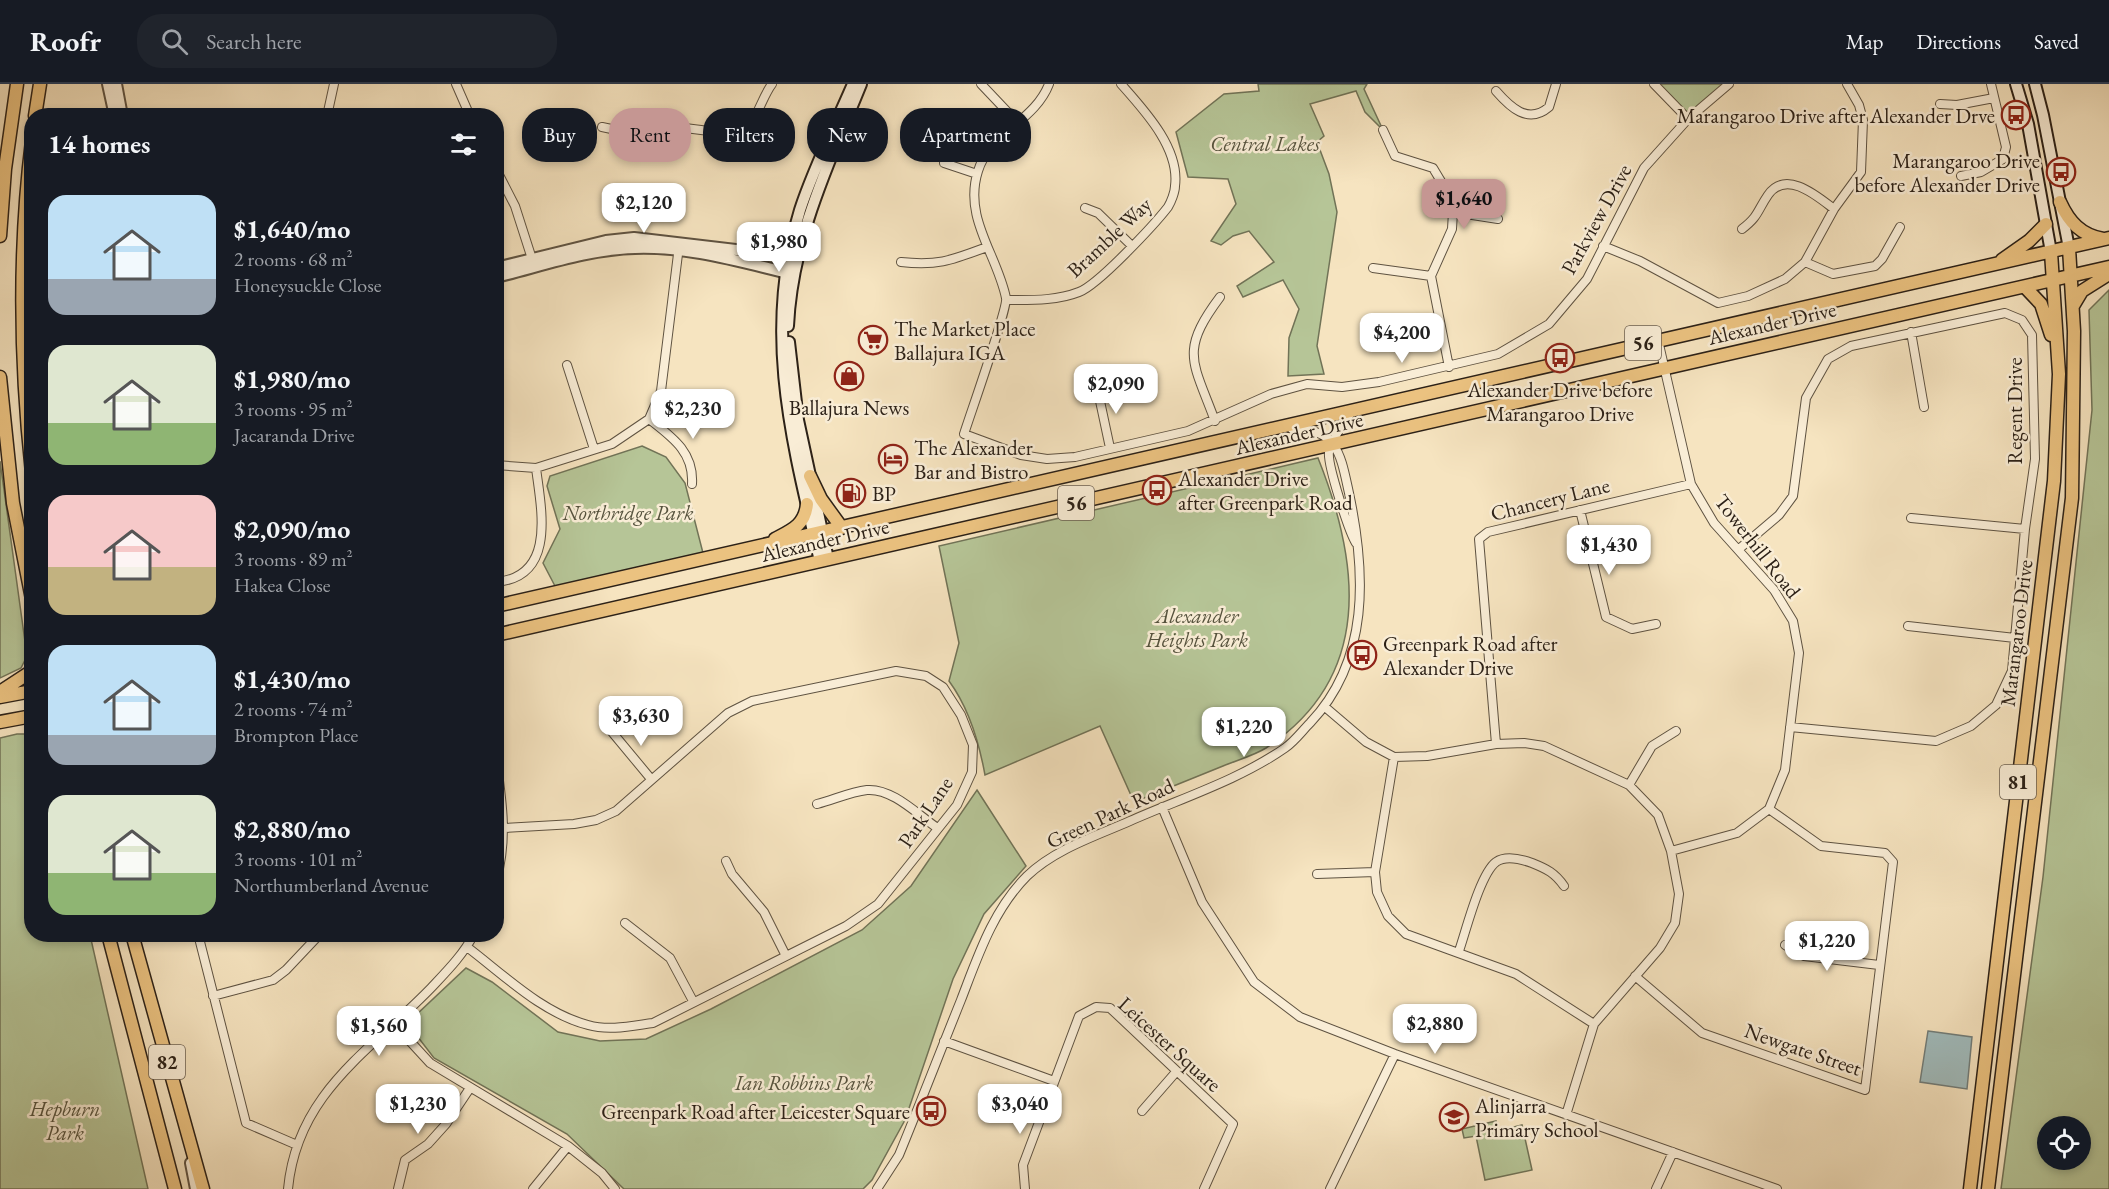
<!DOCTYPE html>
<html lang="en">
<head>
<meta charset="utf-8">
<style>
	:root { --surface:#171b24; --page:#20242c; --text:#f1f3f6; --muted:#9ea1a6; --line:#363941; --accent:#c59692 }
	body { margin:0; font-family:"EB Garamond",serif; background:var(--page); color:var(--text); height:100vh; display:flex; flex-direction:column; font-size:22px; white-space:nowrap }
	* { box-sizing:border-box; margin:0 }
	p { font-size:20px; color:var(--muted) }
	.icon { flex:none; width:33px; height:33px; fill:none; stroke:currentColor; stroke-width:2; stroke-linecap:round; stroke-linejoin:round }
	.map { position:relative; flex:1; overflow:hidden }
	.side { position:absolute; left:24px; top:24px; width:480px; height:834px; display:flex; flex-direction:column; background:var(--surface); border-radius:24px; box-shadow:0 3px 9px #0003 }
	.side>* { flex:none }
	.top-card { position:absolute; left:522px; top:24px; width:570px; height:54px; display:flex; gap:12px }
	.fabs { position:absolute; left:2037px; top:1032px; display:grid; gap:12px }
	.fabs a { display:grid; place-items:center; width:54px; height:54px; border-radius:50%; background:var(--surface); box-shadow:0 3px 9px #0003; font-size:30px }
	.price { position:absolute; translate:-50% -51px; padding:0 14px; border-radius:12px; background:#fff; color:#222; font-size:20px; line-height:39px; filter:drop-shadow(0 2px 3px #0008) }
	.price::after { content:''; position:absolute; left:50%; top:36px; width:18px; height:14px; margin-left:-9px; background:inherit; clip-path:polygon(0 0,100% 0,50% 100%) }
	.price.current { background:var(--accent); color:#111 }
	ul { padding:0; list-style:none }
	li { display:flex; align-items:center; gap:18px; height:150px; padding:0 24px }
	li span { display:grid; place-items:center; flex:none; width:168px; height:120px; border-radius:18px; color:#555 }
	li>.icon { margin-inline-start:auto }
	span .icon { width:72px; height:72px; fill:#fffc; stroke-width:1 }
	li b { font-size:26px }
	h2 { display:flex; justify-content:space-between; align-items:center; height:72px; padding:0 24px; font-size:26px }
	.tag { padding:0 21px; border-radius:24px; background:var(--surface); box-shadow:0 3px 9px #0003; font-size:21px; line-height:54px }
	.tag.current { background:var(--accent); color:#111 }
	header { display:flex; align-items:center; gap:36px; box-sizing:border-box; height:84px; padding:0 30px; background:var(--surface); border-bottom:2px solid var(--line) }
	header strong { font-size:28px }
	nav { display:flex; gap:33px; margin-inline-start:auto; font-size:21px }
	.search { width:420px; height:54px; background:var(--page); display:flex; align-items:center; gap:15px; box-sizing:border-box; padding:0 21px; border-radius:24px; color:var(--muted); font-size:22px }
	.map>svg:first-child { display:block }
	.green { fill:#b6c597; stroke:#717357; stroke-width:1.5; fill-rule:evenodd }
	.water { fill:#a1bcbd; stroke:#727e7b; stroke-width:1.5 }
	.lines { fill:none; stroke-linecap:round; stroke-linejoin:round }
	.minor-casing { stroke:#5e5241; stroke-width:10 }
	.tertiary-casing { stroke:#5e5241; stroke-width:14 }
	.secondary-casing { stroke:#2c2117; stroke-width:14 }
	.primary-casing { stroke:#2c2117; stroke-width:15 }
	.minor { stroke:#f9edd6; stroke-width:8 }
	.tertiary { stroke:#f9edd6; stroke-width:10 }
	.secondary { stroke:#f9edd6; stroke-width:10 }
	.primary { stroke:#ebc280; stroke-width:12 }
	.labels { text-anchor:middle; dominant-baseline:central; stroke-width:5; stroke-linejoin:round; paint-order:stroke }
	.shield { fill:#f9edd6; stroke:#6a5e50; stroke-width:1.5 }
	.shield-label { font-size:20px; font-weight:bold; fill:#2c2117 }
	.poi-label { font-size:21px; fill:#2c2117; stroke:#f9edd6; text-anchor:start }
	.park-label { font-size:21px; font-style:italic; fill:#55523d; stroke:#f9edd6 }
	.street-label { font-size:21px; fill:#2c2117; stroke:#f9edd6 }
</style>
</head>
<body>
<header>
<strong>Roofr</strong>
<div class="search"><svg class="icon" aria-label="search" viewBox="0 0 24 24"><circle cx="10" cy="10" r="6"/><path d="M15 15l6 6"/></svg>Search here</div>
<nav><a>Map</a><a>Directions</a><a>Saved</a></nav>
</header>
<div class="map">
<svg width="2109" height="1105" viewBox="0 0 2109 1105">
	<rect width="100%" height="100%" fill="#f6e4c0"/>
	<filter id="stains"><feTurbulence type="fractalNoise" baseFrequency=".00333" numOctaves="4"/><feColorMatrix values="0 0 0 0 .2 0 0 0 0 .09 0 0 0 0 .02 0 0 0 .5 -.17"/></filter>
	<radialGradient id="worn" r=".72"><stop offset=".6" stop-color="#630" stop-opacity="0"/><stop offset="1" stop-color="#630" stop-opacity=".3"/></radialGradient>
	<path class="green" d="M1258,0H1367L1364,5L1383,46L1365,28L1356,7L1310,20L1324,52L1317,58L1329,90L1337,128L1317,262L1324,290L1288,292L1289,254L1299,225L1283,196L1243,213L1237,202L1274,178L1249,147L1233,152L1221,161L1211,157L1236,120L1228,95L1188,93L1176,48L1224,10L1259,7Z
		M1654,0H1729L1688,35Z
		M2109,206V1105H2001L2043,793L2092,326L2089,226ZM2048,1042H2080V1076H2048Z
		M642,362L666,373L685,399L703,469L556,504L543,479L560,445L547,402L550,392Z
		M1318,374C1360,479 1374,593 1266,664C1253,672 1237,676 1223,682C1194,694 1164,706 1134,718L1100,642L985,691C979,658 969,624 949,597L959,559L939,462Z
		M0,377L27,572L21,584L0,594Z
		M17,650H31L32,850L90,851L148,1105H0V654Z
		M977,706L1026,782L984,830L953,895L905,1036L872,1096L863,1105H624L567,1050L434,974L411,944L415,932L466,884L492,898L558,948L600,957L646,955L711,925L862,846L911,802Z
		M1496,1037L1498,1047L1522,1041L1532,1086L1485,1096L1476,1052L1464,1054L1462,1045Z"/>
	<path class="water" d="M1928,947L1972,953L1967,1005L1920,998Z"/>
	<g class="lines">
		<g class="minor-casing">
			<path id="minor" d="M456,0L470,32
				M981,0L1019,40
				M1049,0C1035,37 989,50 978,87C963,134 997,170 1006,214C1008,224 970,331 964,350L1021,371L1047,375L1075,373L1188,347L1271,310L1307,300L1342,303L1379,298L1498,270L1549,240L1587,195L1644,84L1688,35L1729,0
				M1654,0L1688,35
				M1496,7C1510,23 1528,41 1549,23L1556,0
				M1940,20L1957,21L1994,14
				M327,32L334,0
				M602,43L621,47L669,42L733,50C757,45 759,17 772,0
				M1383,46L1395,72L1433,84L1445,104L1453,128L1452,145L1431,192L1449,283
				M944,79L977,90
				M496,85L515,122L533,178
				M1961,92L1981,88L2003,75L2006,63L1991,0
				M1085,124L1098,129L1132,162
				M1453,128L1498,135
				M1742,145C1759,132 1757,127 1768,111C1786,85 1817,112 1834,125
				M1603,162L1640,177L1718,219L1748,212L1785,195L1805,178L1834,125L1861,88L1863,36L1859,21L1847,0
				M901,178C939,182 952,176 987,163
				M1805,178L1833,190L1875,182L1882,175L1900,143
				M1373,184L1431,192
				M1007,216C1032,216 1056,217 1079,208C1098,201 1154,141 1168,123C1171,118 1175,108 1175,102C1180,64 1144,26 1121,0
				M1911,248L1924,323
				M1658,256L1691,400L1714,439L1774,506L1793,537L1799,569L1785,686L1769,725L1737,749L1671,767
				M567,281L594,365
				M1097,303L1110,364
				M1352,327C1343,339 1333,353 1329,368C1327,380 1349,448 1356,459
				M649,335C672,353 694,368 692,400
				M1215,337C1193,277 1179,268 1220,213
				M496,381L536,384L612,360L649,335L661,307L679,162
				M1580,426L1606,533L1632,545L1656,540
				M1911,434L2025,445
				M1739,465L1779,431L1793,412L1806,314L1828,275L1851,262L2005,229L2022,236L2032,251L2035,375L2025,445L2012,587L1996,621L1971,642L1936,657L1790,643
				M496,498C557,493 541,424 536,384
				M1908,542L2015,554
				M1325,623L1366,658L1394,673L1427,672L1496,660L1524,659L1544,662L1629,701L1658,731L1671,767L1679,810L1675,839L1660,864L1594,940L1566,1031
				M612,648L651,695
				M1496,660L1479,455L1488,448L1691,400
				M1394,673L1375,788L1377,808L1388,832L1406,850L1516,890L1594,940
				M496,675C502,717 508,755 496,797
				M1629,701L1652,662L1676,647
				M817,720C833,716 850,708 867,706C892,704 917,730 936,743
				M1162,723L1202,818L1254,898L1300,933L1395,970L1777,1105
				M726,777L732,790L764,828L786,872
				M1317,790L1375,788
				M625,839L670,874L693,917
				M198,850L246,1039L297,1061
				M1785,861L1804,872L1879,881
				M467,863C504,891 542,929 588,941C609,947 631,942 653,939L846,842L878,820L957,721L972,688L973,661L961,631L943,603L926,592L896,587L752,617L728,629L616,727L596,736L574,740L505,744
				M1459,867C1466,847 1480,790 1496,778C1506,771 1521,775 1532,779C1547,785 1555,789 1564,802
				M1635,892L1702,949L1865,1006L1893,778L1885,769L1821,762L1769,725
				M213,912L273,896L286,886L320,850
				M395,941L430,979L568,1062L602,1089L615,1105
				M944,957L1054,997
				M1142,1027L1176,988
				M288,1105C297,1009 369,968 431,904C447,887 463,871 474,850
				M398,1105L405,1076L428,1060L446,1040L470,1004
				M533,1105L568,1062
				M877,1105L899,1071C920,1020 940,968 961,916C978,872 993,826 1027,792C1055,765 1096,752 1130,737C1182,714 1239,696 1285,664C1295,657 1302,647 1310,639C1370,576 1366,489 1349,409C1341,373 1338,343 1292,345
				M1025,1105L1023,1081L1079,932L1096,923L1110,924L1233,1040L1204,1105
				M1330,1105L1395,970
				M1656,1105L1673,1068"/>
		</g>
		<g class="tertiary-casing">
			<path id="tertiary" d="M108,0L115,32
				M116,0L122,32
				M496,184L606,157L634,154L796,173
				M496,193C541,182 589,165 635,164C689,162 741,178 793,190
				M191,1079L196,1105"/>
		</g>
		<g class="secondary-casing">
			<path id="secondary" d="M2016,0L2028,40L2051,168
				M2035,0L2043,31L2069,164
				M788,242C792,155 829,79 861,0
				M789,258L798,336L828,475
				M820,477C792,358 762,247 800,126C814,83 835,42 853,0"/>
		</g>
		<g class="primary-casing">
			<path id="primary" d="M35,32L40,0
				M32,57C18,168 20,278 32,389
				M2060,118C2069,138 2081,151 2103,155
				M0,152L5,85L17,0
				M2002,176L2029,157L2046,140
				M2025,203L2041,220L2051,251
				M2073,222L2082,207L2109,190
				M0,293L13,419L32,515
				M810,392L821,415L842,444
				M775,455C792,446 805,441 807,420
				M496,522L2109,154
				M496,551L2109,183
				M0,608L32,587
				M0,613L32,607
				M0,638L32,632
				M108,850L175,1105
				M132,850L203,1105
				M1970,1105L2054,397L2059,290L2051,168
				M1988,1105L2072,414L2074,247L2069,164"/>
		</g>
		<use href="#minor" class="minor"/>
		<use href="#tertiary" class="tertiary"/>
		<use href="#secondary" class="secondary"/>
		<use href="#primary" class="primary"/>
	</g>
	<defs>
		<g id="bus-ring" transform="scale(1.5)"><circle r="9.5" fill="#f9edd6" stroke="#8f2418" stroke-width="1.5"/><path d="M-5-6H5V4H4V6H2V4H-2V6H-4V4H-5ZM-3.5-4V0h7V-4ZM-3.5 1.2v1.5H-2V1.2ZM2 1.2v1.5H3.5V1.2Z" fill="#8f2418"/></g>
		<g id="supermarket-ring" transform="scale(1.5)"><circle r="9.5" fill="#f9edd6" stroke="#8f2418" stroke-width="1.5"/><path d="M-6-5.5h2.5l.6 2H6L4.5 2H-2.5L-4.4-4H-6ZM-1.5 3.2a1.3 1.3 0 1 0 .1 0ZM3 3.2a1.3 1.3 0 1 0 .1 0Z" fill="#8f2418"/></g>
		<g id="shop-ring" transform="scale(1.5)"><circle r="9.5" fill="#f9edd6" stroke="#8f2418" stroke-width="1.5"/><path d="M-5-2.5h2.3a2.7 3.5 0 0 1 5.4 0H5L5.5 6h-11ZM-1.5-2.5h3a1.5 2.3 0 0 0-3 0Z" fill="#8f2418"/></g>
		<g id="hotel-ring" transform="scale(1.5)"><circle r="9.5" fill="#f9edd6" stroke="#8f2418" stroke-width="1.5"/><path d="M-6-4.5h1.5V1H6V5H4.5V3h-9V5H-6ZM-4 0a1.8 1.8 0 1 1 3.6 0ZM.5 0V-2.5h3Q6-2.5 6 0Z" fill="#8f2418"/></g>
		<g id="fuel-ring" transform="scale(1.5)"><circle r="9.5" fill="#f9edd6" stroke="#8f2418" stroke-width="1.5"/><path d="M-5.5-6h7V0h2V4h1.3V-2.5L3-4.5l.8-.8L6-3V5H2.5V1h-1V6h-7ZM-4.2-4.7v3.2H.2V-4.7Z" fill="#8f2418"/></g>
		<g id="school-ring" transform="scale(1.5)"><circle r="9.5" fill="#f9edd6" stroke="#8f2418" stroke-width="1.5"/><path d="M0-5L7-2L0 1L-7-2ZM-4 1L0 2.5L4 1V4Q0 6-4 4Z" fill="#8f2418"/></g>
	</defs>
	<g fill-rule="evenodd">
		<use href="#bus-ring" x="2016" y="31"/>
		<use href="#bus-ring" x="2061" y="88"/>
		<use href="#supermarket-ring" x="873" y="256"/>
		<use href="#bus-ring" x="1560" y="274"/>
		<use href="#shop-ring" x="849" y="292"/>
		<use href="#hotel-ring" x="893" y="375"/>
		<use href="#bus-ring" x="1157" y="406"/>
		<use href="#fuel-ring" x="851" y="409"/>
		<use href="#bus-ring" x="1362" y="571"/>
		<use href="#bus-ring" x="931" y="1027"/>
		<use href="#school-ring" x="1454" y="1033"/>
	</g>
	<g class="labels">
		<g class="shield">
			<rect x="1625" y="242" width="36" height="34" rx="4.5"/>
			<rect x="1058" y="402" width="36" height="34" rx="4.5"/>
			<rect x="2000" y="681" width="36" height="34" rx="4.5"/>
			<rect x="149" y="961" width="36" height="34" rx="4.5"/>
		</g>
		<g class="shield-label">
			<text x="1643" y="259">56</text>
			<text x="1076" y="419">56</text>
			<text x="2018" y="698">81</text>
			<text x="167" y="978">82</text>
		</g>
		<g class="poi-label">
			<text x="1995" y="31" text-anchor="end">Marangaroo Drive after Alexander Drve</text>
			<text x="2040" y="76" text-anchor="end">Marangaroo Drive<tspan x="2040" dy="24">before Alexander Drive</tspan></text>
			<text x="894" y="244">The Market Place<tspan x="894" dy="24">Ballajura IGA</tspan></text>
			<text x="1560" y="305" text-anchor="middle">Alexander Drive before<tspan x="1560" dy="24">Marangaroo Drive</tspan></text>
			<text x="849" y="323" text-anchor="middle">Ballajura News</text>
			<text x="914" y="363">The Alexander<tspan x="914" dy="24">Bar and Bistro</tspan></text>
			<text x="1178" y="394">Alexander Drive<tspan x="1178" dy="24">after Greenpark Road</tspan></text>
			<text x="872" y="409">BP</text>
			<text x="1383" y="559">Greenpark Road after<tspan x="1383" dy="24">Alexander Drive</tspan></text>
			<text x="1475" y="1021">Alinjarra<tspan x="1475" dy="24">Primary School</tspan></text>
			<text x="910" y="1027" text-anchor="end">Greenpark Road after Leicester Square</text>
		</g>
		<g class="park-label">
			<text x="1265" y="59">Central Lakes</text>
			<text x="628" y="428">Northridge Park</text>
			<text x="1197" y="531">Alexander<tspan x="1197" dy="24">Heights Park</tspan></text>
			<text x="804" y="998">Ian Robbins Park</text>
			<text x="65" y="1024">Hepburn<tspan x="65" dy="24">Park</tspan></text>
		</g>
		<g class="street-label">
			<text transform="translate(1596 135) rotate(-61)">Parkview Drive</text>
			<text transform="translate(1109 153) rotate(-43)">Bramble Way</text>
			<text transform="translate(1772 239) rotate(-13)">Alexander Drive</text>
			<text transform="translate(2014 327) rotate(-90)">Regent Drive</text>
			<text transform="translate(1299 349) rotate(-13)">Alexander Drive</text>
			<text transform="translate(1550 415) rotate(-14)">Chancery Lane</text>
			<text transform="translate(825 456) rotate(-13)">Alexander Drive</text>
			<text transform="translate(1758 462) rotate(52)">Towerhill Road</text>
			<text transform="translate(2016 549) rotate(-83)">Marangaroo Drive</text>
			<text transform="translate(925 728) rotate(-56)">Park Lane</text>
			<text transform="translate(1110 729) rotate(-25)">Green Park Road</text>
			<text transform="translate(1170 960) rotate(42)">Leicester Square</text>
			<text transform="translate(1803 965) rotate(19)">Newgate Street</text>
		</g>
	</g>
	<rect width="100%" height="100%" filter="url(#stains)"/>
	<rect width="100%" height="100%" fill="url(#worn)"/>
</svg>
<div class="fabs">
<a><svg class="icon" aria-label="locate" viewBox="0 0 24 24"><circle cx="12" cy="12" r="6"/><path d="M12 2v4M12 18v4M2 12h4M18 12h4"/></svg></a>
</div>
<b class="price current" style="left:1464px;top:146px">$1,640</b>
<b class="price" style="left:644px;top:150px">$2,120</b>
<b class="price" style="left:779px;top:189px">$1,980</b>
<b class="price" style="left:1402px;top:280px">$4,200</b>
<b class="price" style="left:1116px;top:331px">$2,090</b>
<b class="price" style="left:693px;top:356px">$2,230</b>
<b class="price" style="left:1609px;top:492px">$1,430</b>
<b class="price" style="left:641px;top:663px">$3,630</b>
<b class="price" style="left:1244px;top:674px">$1,220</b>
<b class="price" style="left:1827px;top:888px">$1,220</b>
<b class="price" style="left:1435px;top:971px">$2,880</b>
<b class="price" style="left:379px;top:973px">$1,560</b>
<b class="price" style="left:418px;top:1051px">$1,230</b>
<b class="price" style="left:1020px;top:1051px">$3,040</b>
<div class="top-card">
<a class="tag">Buy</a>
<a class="tag current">Rent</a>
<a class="tag">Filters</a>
<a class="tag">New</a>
<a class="tag">Apartment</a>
</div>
<section class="side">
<h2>14 homes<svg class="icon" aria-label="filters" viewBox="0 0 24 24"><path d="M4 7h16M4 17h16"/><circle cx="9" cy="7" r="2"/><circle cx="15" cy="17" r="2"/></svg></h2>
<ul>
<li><span style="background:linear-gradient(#bfe0f5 70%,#9aa5b1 0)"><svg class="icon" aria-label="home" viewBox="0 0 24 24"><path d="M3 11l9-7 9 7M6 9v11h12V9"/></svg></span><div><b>$1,640/mo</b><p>2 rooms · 68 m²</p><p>Honeysuckle Close</p></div></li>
<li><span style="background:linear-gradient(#dfe7d0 65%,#8fb573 0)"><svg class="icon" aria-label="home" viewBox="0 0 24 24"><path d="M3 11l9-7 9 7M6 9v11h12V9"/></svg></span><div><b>$1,980/mo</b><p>3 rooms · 95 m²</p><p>Jacaranda Drive</p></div></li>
<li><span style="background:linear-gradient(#f6c9c9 60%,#c2b280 0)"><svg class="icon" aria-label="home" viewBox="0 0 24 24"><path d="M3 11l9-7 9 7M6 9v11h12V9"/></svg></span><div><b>$2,090/mo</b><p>3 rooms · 89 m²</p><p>Hakea Close</p></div></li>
<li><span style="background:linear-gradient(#bfe0f5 75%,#9aa5b1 0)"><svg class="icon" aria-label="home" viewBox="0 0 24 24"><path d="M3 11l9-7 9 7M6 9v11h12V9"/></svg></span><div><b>$1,430/mo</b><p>2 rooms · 74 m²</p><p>Brompton Place</p></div></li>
<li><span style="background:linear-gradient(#dfe7d0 65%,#8fb573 0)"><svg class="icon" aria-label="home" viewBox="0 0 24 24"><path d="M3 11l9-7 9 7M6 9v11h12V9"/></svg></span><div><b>$2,880/mo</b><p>3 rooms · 101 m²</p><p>Northumberland Avenue</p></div></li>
</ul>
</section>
</div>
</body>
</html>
